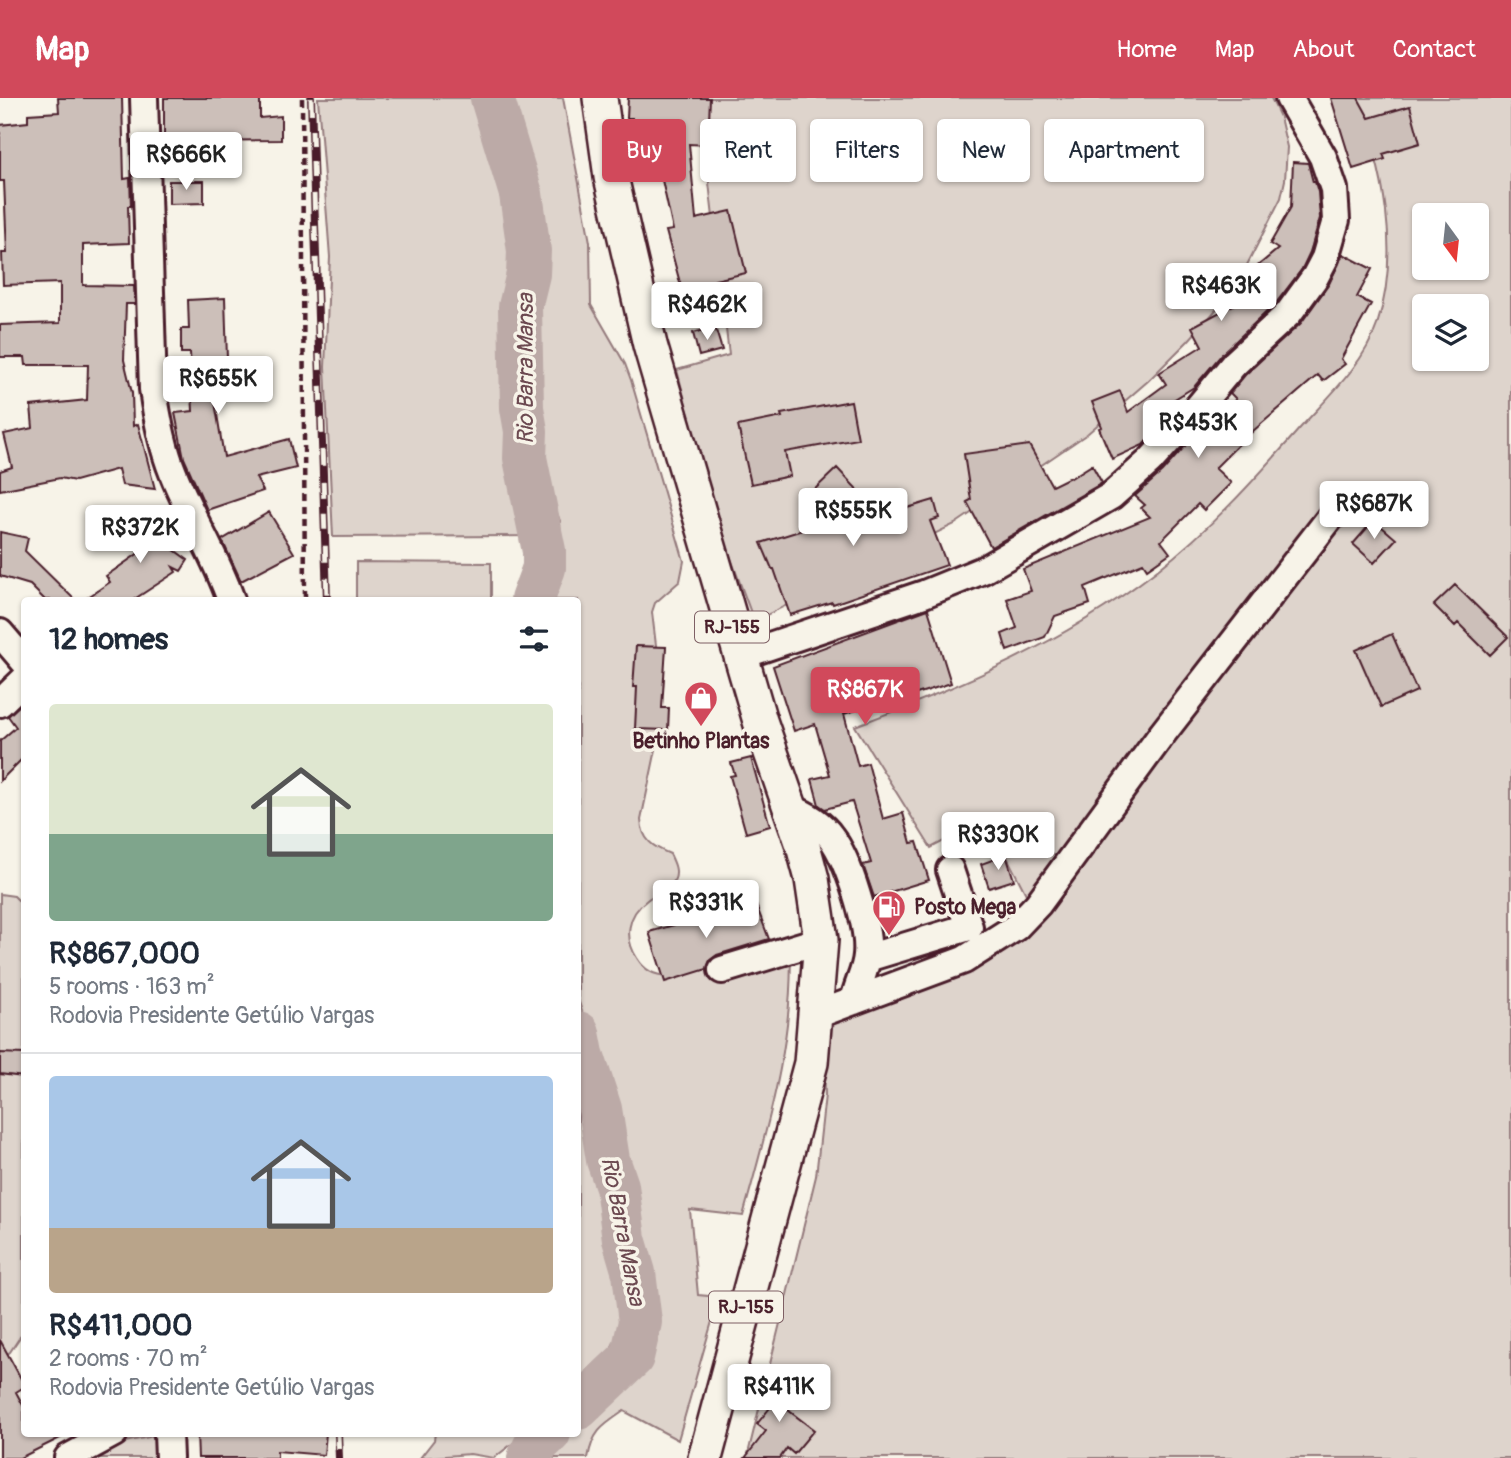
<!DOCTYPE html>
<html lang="en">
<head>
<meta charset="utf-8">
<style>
	:root { --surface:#fff; --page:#f2f2f3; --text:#1f2937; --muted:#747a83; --line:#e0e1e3; --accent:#d1495b }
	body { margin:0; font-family:Pangolin,sans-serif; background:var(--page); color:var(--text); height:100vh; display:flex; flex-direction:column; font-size:26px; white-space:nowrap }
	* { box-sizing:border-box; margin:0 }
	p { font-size:23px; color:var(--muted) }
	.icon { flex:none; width:38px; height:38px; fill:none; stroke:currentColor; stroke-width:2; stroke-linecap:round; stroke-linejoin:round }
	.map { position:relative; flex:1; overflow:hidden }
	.sheet { position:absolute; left:21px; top:499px; width:560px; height:840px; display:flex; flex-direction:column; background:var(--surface); border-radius:7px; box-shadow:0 2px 5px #0004 }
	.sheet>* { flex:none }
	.top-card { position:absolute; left:602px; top:21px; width:665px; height:63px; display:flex; gap:14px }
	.needle { width:46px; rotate:165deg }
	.tools { position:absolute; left:1412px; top:105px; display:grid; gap:14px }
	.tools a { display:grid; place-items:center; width:77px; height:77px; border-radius:7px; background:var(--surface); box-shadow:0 2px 5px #0004; font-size:35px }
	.price { position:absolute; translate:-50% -60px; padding:0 16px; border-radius:7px; background:#fff; color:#222; font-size:23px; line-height:46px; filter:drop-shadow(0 2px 4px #0008) }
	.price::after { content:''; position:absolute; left:50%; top:42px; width:21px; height:16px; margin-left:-10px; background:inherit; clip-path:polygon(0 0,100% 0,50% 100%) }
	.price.selected { background:var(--accent); color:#fff }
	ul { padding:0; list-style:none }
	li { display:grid; align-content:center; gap:14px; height:371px; padding:0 28px }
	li+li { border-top:2px solid var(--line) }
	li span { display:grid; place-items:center; height:217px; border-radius:7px; color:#555 }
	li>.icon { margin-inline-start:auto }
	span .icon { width:126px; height:126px; fill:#fffc; stroke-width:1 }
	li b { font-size:30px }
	h2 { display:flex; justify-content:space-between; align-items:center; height:84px; padding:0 28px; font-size:30px }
	.chip { padding:0 24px; border-radius:7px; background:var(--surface); box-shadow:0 2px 5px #0004; font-size:24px; line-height:63px }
	.chip.selected { background:var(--accent); color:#fff }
	header { display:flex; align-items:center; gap:42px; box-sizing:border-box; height:98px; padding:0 35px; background:var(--accent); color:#fff }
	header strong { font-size:33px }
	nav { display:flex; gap:38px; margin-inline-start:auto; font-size:24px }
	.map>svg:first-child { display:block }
	.green { fill:#ded4cc; stroke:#947a7c; stroke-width:2; fill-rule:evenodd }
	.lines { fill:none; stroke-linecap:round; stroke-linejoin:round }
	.river { stroke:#bcaaa7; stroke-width:44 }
	.building { fill:#ccbfb9; stroke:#4a1f2b; stroke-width:2 }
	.minor-casing { stroke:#4a1f2b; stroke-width:32 }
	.major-casing { stroke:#4a1f2b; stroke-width:38 }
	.path { stroke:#4a1f2b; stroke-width:4.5; stroke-dasharray:7 5; stroke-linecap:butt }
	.minor { stroke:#f7f3e8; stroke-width:26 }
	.major { stroke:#f7f3e8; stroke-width:33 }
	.rail-casing { stroke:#4a1f2b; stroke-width:8 }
	.rail { stroke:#f7f3e8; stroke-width:5; stroke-dasharray:16; stroke-linecap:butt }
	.labels { text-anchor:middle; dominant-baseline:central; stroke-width:7; stroke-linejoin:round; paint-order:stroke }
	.shield { fill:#f7f3e8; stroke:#7e5f64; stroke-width:2 }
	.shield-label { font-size:19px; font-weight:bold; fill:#4a1f2b }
	.poi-label { font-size:21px; font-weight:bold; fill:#4a1f2b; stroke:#f7f3e8 }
	.water-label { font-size:23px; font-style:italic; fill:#6c4950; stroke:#f7f3e8 }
</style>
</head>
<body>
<header>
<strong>Map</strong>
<nav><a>Home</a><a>Map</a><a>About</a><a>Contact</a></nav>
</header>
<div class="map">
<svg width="1511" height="1360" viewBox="0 0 1511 1360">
	<rect width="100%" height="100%" fill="#f7f3e8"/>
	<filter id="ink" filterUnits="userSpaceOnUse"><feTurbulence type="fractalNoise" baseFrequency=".0143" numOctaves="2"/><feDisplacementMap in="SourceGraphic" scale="14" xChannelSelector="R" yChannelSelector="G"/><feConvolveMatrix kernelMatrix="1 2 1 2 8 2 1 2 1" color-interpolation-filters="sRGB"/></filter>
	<g filter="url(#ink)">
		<path class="green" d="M318,0H479L486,45L514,134L518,157L508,203L518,367L529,438L333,439L325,269L330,159Z
			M500,0H563L590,144L591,207L625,266L631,282L684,463L680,483L655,505L652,514L658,564L659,625L658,642L641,722C642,742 653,749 670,756C674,764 679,774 674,783C668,792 655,795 647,802C627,817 624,840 637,860C645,873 654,877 668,878L790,840C796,935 768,1027 743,1118L690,1112L698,1197L719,1199L678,1342L624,1313C602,1328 593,1333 588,1360H537L536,1356L557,1335H578V1319L639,1260L647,1230V1212L611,1022L594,951L578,901V502H555L561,441L560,423L536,360L529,303L528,274L532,210L541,172L540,159L529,90Z
			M702,0H1271L1280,19L1287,49L1285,82L1281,100L1247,167L1225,202L1188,243L1148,283L1087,336L955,426L754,523L715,417L677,272L729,257L708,76Z
			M1355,0H1511V1360H747L816,1078L825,997L824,961L831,930L838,920L973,851L1029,802L987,720L931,750L855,628C964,587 1061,546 1155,474C1210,432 1256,380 1301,329C1328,299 1364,266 1377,227C1401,155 1384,69 1355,0ZM1424,117H1477V170H1424ZM1424,208H1477V261H1424Z
			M356,464L491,465V502H356Z
			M0,796L14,798L24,808V1233L10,1254L0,1261Z
			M578,969C582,983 588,996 591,1010C597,1032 597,1056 602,1078C611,1121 630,1178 622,1221C617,1248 597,1275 578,1292Z
			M435,1335H526L494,1360L470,1356L420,1360L434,1342Z
			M159,1337L160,1360H86L115,1346Z"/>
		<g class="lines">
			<path class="river" d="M492,0L521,96L529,153L528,176L520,209L522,310L526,333L525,360L544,453V470L532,502
				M578,935L582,956L600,1011L608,1062L617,1088L624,1141L634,1175L640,1224L632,1259L578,1310
				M529,1360L535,1348L549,1335"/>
		</g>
		<path class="building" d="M58,0H122L124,81L130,80L131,108H128L129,145L83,147V187L134,188L135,206H126L124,262L132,295L133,328L138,326L155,391L122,387L118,371L75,383L60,380L0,392V373L12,369L4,336L33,330L31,308L87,302L88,267H26L25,259H0V227L60,225V185L3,187L2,155H7L4,83H0V27L28,24V16L59,14Z
			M164,0H260V20L281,18V42L164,43Z
			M628,0H710L708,47L689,46L696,121L731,113L746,175L715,182L716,186L683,196L666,133L673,132L662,82L670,81L667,47H632V20H627Z
			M1331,0H1358L1369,20L1410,8L1420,45L1383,56L1385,61L1353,71Z
			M1293,64L1308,65L1313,84H1315L1318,94L1320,120L1310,154L1302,171L1276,205L1223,255L1194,289L1170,304L1175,312L1143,347L1112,361L1099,330L1102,329L1092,304L1120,293L1128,314L1166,286L1159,275L1202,248L1192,229L1239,204L1229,192L1278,151L1270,146L1291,109Z
			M169,83H204V105L169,106Z
			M1343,156L1372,171L1357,199L1371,206L1341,261L1345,266L1323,283L1318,277L1245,340L1215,370L1231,385L1204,412L1198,406L1161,443L1170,455L1147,471L1143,465L1085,489L1090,506L1055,518L1045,539L1007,553L1002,536L1017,530L1007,501L1031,493L1023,471L1150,419L1141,410L1145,407L1135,398L1162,374L1194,338L1196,341L1236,301L1230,295L1245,277L1301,225L1329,186Z
			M225,200L228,291L213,292L224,359L289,341L296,370L256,380L263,393L207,412L184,360L175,315L193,313L190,255H181V231H189L188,202Z
			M715,229L722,252L699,258L693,235Z
			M851,303L858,341L785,354L790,378L751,386L738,328L782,319L781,316Z
			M1029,347L1052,388L1070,379L1071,380L1092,367L1102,385L991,449L967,404L971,402L964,356Z
			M837,370L868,403L870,410L901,401L904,411L934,402L939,420L930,423L947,467L833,506L832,504L790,517L774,471H772L761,445L822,426L820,422L834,415L813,393Z
			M269,414L294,455L241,483L222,442Z
			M126,417L188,462L181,473L173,469L176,474L133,502H84L110,484L106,478L143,452L115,435Z
			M1374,422L1396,441L1374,465L1353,446Z
			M0,434L28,440L25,453L75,502H45L30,487L0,478Z
			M1455,487L1508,539L1490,557L1458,525L1455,528L1434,507Z
			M928,511L951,585L904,600L903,597L844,616L858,668L868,665L883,721L903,715L911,745L917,744L929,782L874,799L863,767L871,765L852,704L825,711L819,707L812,681L830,677L815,626L794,633L773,568Z
			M1392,536L1417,593L1381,609L1356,552Z
			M636,548L666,549L662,610H669L668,632L635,631L637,589H633Z
			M24,603V659L0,683V643L16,629L8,618Z
			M751,660L770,728L746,735L730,678L735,677L731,665Z
			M1006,757L1014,782L989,790L981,766Z
			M755,804L769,841L717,857L710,862L707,871L665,884L649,834Z
			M0,955L24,956V979L0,976Z
			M0,1242L24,1286V1289L16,1294L24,1309V1335H70L20,1360H0Z
			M771,1278L798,1299L788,1312L814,1332L794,1356L787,1350L780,1360H745L766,1333L757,1326L773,1306L758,1294Z
			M197,1335H326L324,1357L277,1353V1360H198Z"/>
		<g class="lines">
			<g class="minor-casing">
				<path id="minor" d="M144,0L153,291C157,320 162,348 173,375C190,418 216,458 231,502
					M0,535L24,563
					M740,558L924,496L983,472L1111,398L1150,363L1190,319L1234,266L1288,216L1315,179L1325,160L1336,122L1334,91L1323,59L1289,0
					M0,605L24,582
					M792,711C806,716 822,726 831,739C848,761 870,829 867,857C866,873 857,887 854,903
					M867,860L969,829L950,772
					M722,872L821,842
					M816,917L964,862L1016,829L1038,806L1163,635L1337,411
					M168,1335L169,1360
					M68,1360L114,1335"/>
			</g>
			<g class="major-casing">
				<path id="major" d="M600,0L611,79L650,247L760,623L802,744L812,781L821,842L811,965L705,1360"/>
			</g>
			<path class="path" d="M302,0L305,502"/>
			<use href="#minor" class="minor"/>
			<use href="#major" class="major"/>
			<g class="rail-casing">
				<path id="rail" d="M311,0L327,502
					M338,1335L339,1360"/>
			</g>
			<use href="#rail" class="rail"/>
		</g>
	</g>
	<defs>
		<g id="shop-pin" transform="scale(1.75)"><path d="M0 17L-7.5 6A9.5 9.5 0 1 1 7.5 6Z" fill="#d1495b" stroke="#f7f3e8"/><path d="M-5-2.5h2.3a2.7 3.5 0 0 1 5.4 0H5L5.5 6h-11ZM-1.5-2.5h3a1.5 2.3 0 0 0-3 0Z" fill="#fff"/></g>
		<g id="fuel-pin" transform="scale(1.75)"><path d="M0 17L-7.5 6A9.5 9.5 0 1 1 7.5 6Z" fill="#d1495b" stroke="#f7f3e8"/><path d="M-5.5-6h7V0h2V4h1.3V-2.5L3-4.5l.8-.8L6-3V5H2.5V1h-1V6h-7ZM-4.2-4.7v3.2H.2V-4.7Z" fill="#fff"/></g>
	</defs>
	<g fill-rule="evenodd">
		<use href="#shop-pin" x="701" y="600"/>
		<use href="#fuel-pin" x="889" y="809"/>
	</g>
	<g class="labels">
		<g class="shield">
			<rect x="695" y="513.5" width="74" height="31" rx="5"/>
			<rect x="709" y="1193.5" width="74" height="31" rx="5"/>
		</g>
		<g class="shield-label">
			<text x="732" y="529">RJ-155</text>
			<text x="746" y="1209">RJ-155</text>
		</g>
		<g class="poi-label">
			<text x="701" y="643">Betinho Plantas</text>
			<text x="914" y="809" text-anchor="start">Posto Mega</text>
		</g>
		<g class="water-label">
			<text transform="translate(525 271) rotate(-90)">Rio Barra Mansa</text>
			<text transform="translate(623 1133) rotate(79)">Rio Barra Mansa</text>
		</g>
	</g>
</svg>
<div class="tools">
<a><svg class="needle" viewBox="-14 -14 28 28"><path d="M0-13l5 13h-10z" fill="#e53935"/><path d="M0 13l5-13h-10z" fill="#747a83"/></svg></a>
<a><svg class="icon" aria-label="layers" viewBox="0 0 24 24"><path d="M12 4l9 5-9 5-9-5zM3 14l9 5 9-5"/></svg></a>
</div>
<b class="price" style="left:186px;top:94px">R$666K</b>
<b class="price" style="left:1221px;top:225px">R$463K</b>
<b class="price" style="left:707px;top:244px">R$462K</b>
<b class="price" style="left:218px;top:318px">R$655K</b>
<b class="price" style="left:1198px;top:362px">R$453K</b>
<b class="price" style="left:1374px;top:443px">R$687K</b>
<b class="price" style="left:853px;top:450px">R$555K</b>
<b class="price" style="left:140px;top:467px">R$372K</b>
<b class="price selected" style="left:865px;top:629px">R$867K</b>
<b class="price" style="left:998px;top:774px">R$330K</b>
<b class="price" style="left:706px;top:842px">R$331K</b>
<b class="price" style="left:779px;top:1326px">R$411K</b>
<div class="top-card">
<a class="chip selected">Buy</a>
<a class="chip">Rent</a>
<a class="chip">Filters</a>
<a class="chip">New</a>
<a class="chip">Apartment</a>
</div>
<section class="sheet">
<h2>12 homes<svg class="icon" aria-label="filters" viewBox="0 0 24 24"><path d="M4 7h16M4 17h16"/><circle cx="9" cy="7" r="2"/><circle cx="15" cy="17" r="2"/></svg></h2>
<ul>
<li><span style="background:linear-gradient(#dfe7d0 60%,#7fa58c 0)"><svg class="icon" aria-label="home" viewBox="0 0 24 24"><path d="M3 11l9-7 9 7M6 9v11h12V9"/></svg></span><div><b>R$867,000</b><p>5 rooms · 163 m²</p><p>Rodovia Presidente Getúlio Vargas</p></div></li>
<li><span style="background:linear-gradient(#a9c7e8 70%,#b9a48a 0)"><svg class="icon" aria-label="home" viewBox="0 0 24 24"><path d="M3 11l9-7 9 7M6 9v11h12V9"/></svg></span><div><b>R$411,000</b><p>2 rooms · 70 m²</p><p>Rodovia Presidente Getúlio Vargas</p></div></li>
</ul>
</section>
</div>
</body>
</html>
